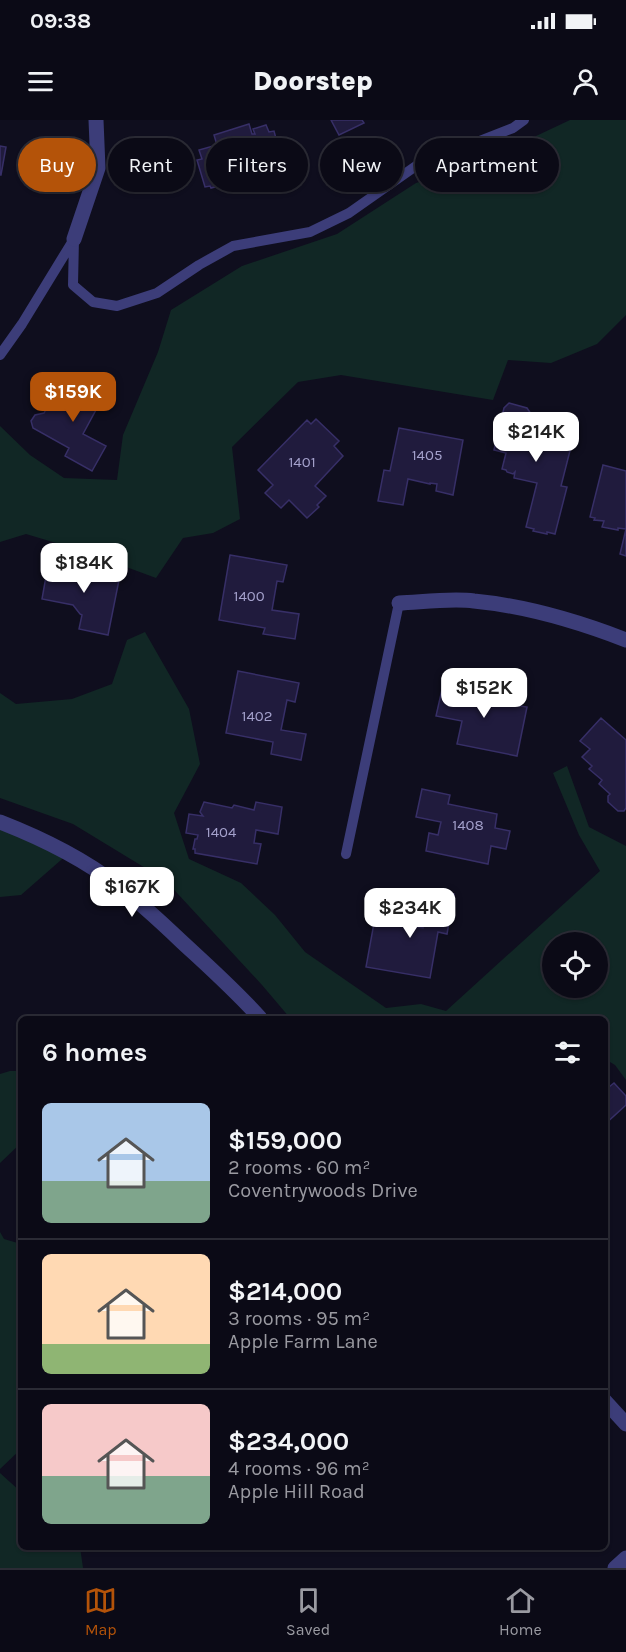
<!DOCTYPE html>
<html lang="en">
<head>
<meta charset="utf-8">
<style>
	:root { --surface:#0b0a16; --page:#14131f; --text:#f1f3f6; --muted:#9a9aa1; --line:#2b2b35; --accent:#b45309 }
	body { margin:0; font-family:Karla,sans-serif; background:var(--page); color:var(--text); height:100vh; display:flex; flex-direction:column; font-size:22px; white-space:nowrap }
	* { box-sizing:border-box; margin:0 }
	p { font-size:20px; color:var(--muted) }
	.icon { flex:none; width:33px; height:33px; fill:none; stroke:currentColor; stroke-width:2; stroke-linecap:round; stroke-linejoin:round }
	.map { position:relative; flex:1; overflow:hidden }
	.side { position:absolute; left:18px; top:896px; width:590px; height:534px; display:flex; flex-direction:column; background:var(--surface); border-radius:9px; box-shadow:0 2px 4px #0004,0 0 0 2px var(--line) }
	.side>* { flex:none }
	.top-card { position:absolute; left:18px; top:18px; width:591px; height:54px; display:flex; gap:12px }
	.fabs { position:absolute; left:542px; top:812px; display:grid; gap:12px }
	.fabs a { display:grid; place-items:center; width:66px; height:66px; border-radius:50%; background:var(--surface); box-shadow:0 2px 4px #0004,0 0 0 2px var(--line); font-size:30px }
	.price { position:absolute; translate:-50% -51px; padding:0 14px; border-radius:12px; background:#fff; color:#222; font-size:20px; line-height:39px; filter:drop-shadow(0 2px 3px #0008) }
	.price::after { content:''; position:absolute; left:50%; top:36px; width:18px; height:14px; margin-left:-9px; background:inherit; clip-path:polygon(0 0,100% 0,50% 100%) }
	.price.on { background:var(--accent); color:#fff }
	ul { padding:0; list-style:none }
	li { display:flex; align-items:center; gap:18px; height:150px; padding:0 24px }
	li+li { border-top:2px solid var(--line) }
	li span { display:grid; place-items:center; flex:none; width:168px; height:120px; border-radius:9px; color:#555 }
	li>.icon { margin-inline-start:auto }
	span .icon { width:72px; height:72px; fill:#fffc; stroke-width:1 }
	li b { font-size:26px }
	h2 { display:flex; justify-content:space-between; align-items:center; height:72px; padding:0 24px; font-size:26px }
	.chip { padding:0 21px; border-radius:27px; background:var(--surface); box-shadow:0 2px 4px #0004,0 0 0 2px var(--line); font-size:21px; line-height:54px }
	.chip.on { background:var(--accent); color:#fff }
	.status { display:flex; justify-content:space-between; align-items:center; height:42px; padding:0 30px; background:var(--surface); direction:ltr }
	.status svg { height:16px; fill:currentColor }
	header { display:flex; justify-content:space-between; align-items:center; height:78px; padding:0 24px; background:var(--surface); font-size:27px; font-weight:800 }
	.menu { display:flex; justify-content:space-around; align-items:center; height:84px; border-top:2px solid var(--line); background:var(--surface); font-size:16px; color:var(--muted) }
	.menu a { display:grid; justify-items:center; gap:3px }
	.menu .on { color:var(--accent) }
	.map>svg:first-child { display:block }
	.green { fill:#112725; fill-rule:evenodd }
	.building { fill:#201b3d; stroke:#372f67; stroke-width:1.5 }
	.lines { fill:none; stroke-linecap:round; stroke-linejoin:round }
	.service { stroke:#3c3d79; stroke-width:10 }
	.minor { stroke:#3c3d79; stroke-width:15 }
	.tertiary { stroke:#3c3d79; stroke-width:15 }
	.labels { text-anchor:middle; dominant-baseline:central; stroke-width:4.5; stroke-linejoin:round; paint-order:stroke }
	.number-label { font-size:15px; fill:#a4a1cc }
</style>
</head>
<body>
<div class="status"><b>09:38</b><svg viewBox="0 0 49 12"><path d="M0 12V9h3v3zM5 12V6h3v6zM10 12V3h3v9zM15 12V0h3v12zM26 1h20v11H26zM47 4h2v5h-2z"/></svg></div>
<header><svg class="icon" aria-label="menu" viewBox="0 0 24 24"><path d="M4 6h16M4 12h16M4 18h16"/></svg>Doorstep<svg class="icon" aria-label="person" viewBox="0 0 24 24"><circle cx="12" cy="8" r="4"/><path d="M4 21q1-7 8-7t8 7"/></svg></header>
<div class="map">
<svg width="626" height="1448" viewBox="0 0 626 1448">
	<rect width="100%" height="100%" fill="#0f0e1e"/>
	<path class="green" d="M570,0H626V195L597,224L551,243L508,240L493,280L341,255L298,262L232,327L240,399L213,413L183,418L156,458L83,431L26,414L0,422V306L30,335L64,358L117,360L123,315L158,232L171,190L242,146L337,114L416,63L487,39Z
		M145,512L189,589L200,644L174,693L189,739L241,763L275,795L305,832L386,888L421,884L446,891L600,751L579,715L553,653L567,646L589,707L626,726V960L615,945L605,939L604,898H290L262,865L165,760L73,704L0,678V573L16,584L72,579L112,564L127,520ZM552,822H597V867H552Z
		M0,702L69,733L21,775L0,777Z
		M10,951H21V1023L0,1043V954Z
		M0,1112L4,1119L21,1124V1329L0,1349Z
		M0,1353L21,1372V1426L80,1427L83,1448H0Z"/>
	<path class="building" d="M331,0H362L364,3L339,15Z
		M249,4L252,14H255L253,9L266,5L269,12L274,11L283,44L263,51L266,62L238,70L236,64L230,66L229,63L211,68L210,66L205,67L197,40L202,39L199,30L217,25L214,15Z
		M0,26L6,27L1,55H0Z
		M72,258L104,275L83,314L106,326L92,351L65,336L69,328L33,308L31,301L35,295L44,293L57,269L64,273Z
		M509,283L527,288L531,294L529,301L543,304L545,308L574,315L561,366L567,367L555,414L547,412V414L533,411L534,409L526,407L537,363L514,358L515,352L513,354L507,352L506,350L502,349L506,333L494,330L504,288Z
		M316,299L339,321L334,326L343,336L315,366L326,376L317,385L319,387L307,398L289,380L281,388L265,373L273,365L258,350L307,300L311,304Z
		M399,308L463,320L453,375L436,371L437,364L430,363V364L408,359L403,385L378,381L384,350L390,351Z
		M603,345L626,351V436L620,434L626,409L618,408V410L602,407L604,401L594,400L595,398L590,397Z
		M230,435L287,445L283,462L277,461L272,490L299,494L295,519L263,514L265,508L219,500Z
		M77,443L105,449L103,457L119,460L108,515L79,509L82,495L80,494L73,485L42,479L48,445L76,450Z
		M238,551L299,563L295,582L287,580L281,610L306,614L301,640L271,634L273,622L226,613Z
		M443,565L469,570L471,566L493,570L492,575L515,580L514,585L527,587L517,636L457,624L462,601L436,596Z
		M601,598L626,620V688L624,691H618L608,682V676L610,674L599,664L602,660L589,649L592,646L582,637L590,629L580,621Z
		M422,669L450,675L448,684L497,694L495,708L510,711L506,729L491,726L488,744L426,731L429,713L438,715L441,702L416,697Z
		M204,682L232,688L234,685L254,690L256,682L282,687L278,714L256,710L254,723L261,724L257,744L195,733V729H193L195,719H197L198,715L186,713L189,694L203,696L200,692Z
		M430,770L454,774L447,814L438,812L430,858L366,847L376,792L394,795L392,803L423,808Z
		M614,963L626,976V985L604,1005V971Z"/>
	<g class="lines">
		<path class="service" d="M74,119L73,165L93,182L117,186L157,173L199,145L233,126L310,112L349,93L423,41L457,30L513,8L524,0
			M0,235L22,204L74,119
			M346,734L399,483"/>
		<path class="minor" d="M74,119L98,48L96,0
			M399,483C422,482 452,478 474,481C526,486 577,501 626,520
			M0,702C41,718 81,737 117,765C140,782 161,802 182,822C209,847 236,871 260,898
			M604,1280L626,1304"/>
		<path class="tertiary" d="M615,1448L626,1438"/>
	</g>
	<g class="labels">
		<g class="number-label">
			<text x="427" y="335">1405</text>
			<text x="302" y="342">1401</text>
			<text x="249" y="476">1400</text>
			<text x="257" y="596">1402</text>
			<text x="468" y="705">1408</text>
			<text x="221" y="712">1404</text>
		</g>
	</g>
</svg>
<div class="fabs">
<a><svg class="icon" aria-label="locate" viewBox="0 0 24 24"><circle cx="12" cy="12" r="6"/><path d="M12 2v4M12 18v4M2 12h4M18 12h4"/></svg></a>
</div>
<b class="price on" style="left:73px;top:303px">$159K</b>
<b class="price" style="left:536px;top:343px">$214K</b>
<b class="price" style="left:84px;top:474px">$184K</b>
<b class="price" style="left:484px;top:599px">$152K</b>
<b class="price" style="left:132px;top:798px">$167K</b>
<b class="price" style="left:410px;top:819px">$234K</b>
<div class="top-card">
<a class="chip on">Buy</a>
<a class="chip">Rent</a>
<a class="chip">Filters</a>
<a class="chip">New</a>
<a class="chip">Apartment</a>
</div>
<section class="side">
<h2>6 homes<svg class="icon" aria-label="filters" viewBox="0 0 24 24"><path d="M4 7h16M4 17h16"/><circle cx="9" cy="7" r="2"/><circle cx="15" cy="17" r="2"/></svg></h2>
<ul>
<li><span style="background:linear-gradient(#a9c7e8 65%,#7fa58c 0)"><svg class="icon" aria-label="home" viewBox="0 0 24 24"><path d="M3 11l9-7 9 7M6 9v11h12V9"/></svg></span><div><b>$159,000</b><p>2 rooms · 60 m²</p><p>Coventrywoods Drive</p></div></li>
<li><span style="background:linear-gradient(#ffd9b3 75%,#8fb573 0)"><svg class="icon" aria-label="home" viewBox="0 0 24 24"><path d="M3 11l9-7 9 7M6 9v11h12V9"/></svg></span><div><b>$214,000</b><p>3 rooms · 95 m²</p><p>Apple Farm Lane</p></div></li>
<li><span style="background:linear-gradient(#f6c9c9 60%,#7fa58c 0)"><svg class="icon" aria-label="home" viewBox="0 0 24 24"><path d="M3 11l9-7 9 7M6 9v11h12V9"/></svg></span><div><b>$234,000</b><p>4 rooms · 96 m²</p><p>Apple Hill Road</p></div></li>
</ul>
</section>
</div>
<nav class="menu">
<a class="on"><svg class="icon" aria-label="map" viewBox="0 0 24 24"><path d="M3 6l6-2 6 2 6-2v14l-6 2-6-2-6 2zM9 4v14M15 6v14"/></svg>Map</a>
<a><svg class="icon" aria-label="saved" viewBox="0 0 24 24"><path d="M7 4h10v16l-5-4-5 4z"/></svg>Saved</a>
<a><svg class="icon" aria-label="home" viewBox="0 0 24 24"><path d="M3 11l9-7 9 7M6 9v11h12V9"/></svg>Home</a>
</nav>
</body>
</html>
